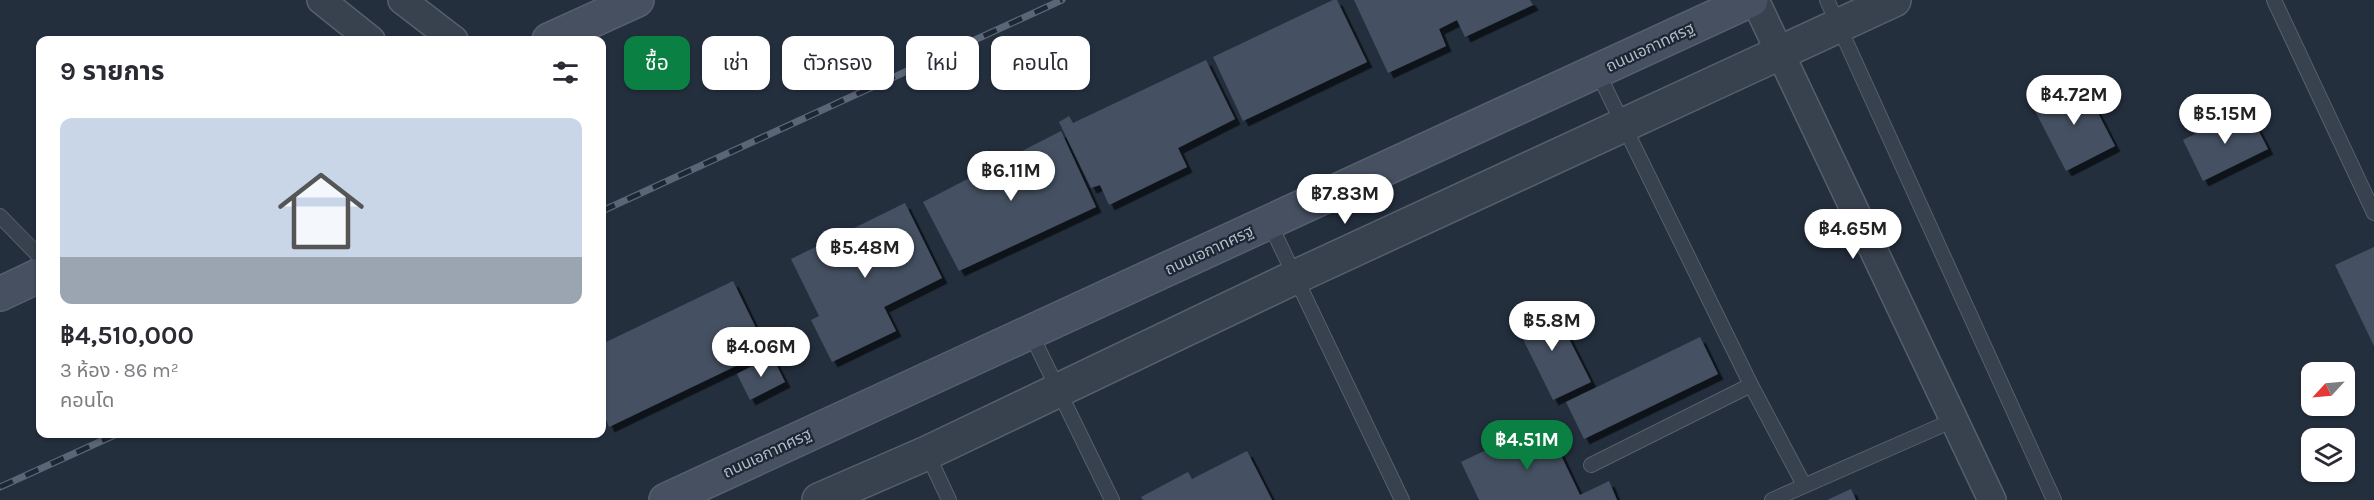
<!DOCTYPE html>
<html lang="th">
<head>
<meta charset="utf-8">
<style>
	:root { --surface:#fff; --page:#f2f2f3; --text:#2b2b33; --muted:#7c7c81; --accent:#0b8043 }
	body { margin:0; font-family:Karla,"Noto Sans Thai",sans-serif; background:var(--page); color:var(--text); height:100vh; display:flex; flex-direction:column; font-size:22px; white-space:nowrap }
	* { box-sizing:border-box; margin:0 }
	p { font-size:20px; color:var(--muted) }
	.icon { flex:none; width:33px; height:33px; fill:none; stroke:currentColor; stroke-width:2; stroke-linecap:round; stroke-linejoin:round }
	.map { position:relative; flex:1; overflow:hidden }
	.side { position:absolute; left:36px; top:36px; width:570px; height:402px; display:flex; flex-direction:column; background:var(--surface); border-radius:12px; box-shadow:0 2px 4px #0004 }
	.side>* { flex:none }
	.guide { position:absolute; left:624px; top:36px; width:570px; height:54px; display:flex; gap:12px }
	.needle { width:39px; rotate:244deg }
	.tools { position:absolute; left:2301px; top:362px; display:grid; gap:12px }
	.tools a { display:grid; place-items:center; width:54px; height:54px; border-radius:12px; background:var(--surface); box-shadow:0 2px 4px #0004; font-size:30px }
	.price { position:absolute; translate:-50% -51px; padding:0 14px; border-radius:21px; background:#fff; color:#222; font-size:20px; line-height:39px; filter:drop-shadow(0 2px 3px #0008) }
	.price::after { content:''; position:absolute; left:50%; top:36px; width:18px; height:14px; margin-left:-9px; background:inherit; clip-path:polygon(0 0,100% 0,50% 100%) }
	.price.selected { background:var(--accent); color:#fff }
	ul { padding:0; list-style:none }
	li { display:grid; align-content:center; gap:12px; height:318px; padding:0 24px }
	li span { display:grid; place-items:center; height:186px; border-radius:12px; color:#555 }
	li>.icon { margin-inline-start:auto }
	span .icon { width:108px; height:108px; fill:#fffc; stroke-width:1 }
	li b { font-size:26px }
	h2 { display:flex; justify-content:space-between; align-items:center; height:72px; padding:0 24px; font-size:26px }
	.pill { padding:0 21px; border-radius:12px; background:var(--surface); box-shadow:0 2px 4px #0004; font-size:21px; line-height:54px }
	.pill.selected { background:var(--accent); color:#fff }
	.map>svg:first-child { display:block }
	.building { fill:#455162; filter:url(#shadow) }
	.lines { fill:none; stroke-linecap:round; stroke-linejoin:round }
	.service-casing { stroke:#565f6c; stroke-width:16 }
	.minor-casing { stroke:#565f6c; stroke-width:30 }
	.tertiary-casing { stroke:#565f6c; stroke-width:36 }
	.secondary-casing { stroke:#565f6c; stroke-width:36 }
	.service { stroke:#38414e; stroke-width:14 }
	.minor { stroke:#38414e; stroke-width:27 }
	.tertiary { stroke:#38414e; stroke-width:33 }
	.secondary { stroke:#465061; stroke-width:33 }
	.rail-casing { stroke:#5a6575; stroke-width:7 }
	.rail { stroke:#1d2633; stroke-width:4.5; stroke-dasharray:14; stroke-linecap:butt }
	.labels { text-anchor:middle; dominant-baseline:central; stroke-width:4.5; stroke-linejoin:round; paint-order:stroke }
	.street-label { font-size:16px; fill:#b4bcc9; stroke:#1d2633 }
</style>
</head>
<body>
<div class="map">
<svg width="2374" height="500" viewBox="0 0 2374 500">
	<defs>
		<filter id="shadow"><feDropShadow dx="5.5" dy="5.5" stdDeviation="0" flood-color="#0009"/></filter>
	</defs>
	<rect width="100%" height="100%" fill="#242f3e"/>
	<path class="building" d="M1333,0H1337L1367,62L1243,121L1213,57Z
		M1354,0H1530L1533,5L1465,37L1457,20L1439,29L1446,46L1388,73Z
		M1206,60L1235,119L1178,148L1187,167L1109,205L1100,185L1091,188L1059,122L1069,116L1073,123Z
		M2081,80L2115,146L2066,171L2032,105Z
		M2247,108L2268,149L2203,181L2183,140Z
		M1061,131L1096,207L959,271L923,202Z
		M905,203L942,278L884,307L896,331L832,362L811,320L819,316L791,259Z
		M2374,247V346L2335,265Z
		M733,281L767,351L609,427L602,411V344Z
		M1551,303L1591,382L1553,400L1514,321Z
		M1700,337L1718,374L1584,439L1566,402Z
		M772,356L785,382L750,400L737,374Z
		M1545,422L1580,495L1609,481L1617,500H1479L1461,462Z
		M1247,451L1272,500H1143L1141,497L1188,472L1192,479Z
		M1851,489L1856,500H1827Z"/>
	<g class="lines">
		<g class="service-casing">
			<path id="service" d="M1827,0L2054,500
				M2274,0L2374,213
				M1597,71L1751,385L1804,485
				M0,216L40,257
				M1269,222L1402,500
				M1030,332L1112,500
				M927,453L949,500
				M1591,465L1751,385
				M1772,500L1954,420"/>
		</g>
		<g class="minor-casing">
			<path id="minor" d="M321,0L371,40
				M402,0L454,40
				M1755,0L1992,500"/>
		</g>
		<g class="tertiary-casing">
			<path id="tertiary" d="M819,500L927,453L1295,277L1894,0"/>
		</g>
		<g class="secondary-casing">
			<path id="secondary" d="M549,40L637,0
				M0,294L40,275
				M666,500L1751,0"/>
		</g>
		<use href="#service" class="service"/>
		<use href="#minor" class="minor"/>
		<use href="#tertiary" class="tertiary"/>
		<use href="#secondary" class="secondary"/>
		<g class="rail-casing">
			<path id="rail" d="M602,211L1062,0
				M0,487L117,434"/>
		</g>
		<use href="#rail" class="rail"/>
	</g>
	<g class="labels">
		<g class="street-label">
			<text transform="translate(1650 47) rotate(-25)">ถนนเอกาทศรฐ</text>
			<text transform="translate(1209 250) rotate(-25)">ถนนเอกาทศรฐ</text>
			<text transform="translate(767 453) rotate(-25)">ถนนเอกาทศรฐ</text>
		</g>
	</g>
</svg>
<div class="tools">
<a><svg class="needle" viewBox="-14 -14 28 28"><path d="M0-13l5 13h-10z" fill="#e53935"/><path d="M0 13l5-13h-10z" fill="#7c7c81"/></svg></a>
<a><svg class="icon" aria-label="layers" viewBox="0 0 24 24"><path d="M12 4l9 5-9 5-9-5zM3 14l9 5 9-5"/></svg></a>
</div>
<b class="price" style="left:2074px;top:126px">฿4.72M</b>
<b class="price" style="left:2225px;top:145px">฿5.15M</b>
<b class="price" style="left:1011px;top:202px">฿6.11M</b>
<b class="price" style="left:1345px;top:225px">฿7.83M</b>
<b class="price" style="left:1853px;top:260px">฿4.65M</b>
<b class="price" style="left:865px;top:279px">฿5.48M</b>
<b class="price" style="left:1552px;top:352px">฿5.8M</b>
<b class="price" style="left:761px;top:378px">฿4.06M</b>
<b class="price selected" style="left:1527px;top:471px">฿4.51M</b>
<div class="guide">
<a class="pill selected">ซื้อ</a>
<a class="pill">เช่า</a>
<a class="pill">ตัวกรอง</a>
<a class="pill">ใหม่</a>
<a class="pill">คอนโด</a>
</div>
<section class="side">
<h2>9 รายการ<svg class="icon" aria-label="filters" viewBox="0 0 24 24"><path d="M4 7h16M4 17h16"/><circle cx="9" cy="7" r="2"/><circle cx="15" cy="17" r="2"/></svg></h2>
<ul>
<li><span style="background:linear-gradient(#c9d6e8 75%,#9aa5b1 0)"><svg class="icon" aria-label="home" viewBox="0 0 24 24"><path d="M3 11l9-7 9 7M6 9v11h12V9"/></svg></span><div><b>฿4,510,000</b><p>3 ห้อง · 86 m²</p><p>คอนโด</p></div></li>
</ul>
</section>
</div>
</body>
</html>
